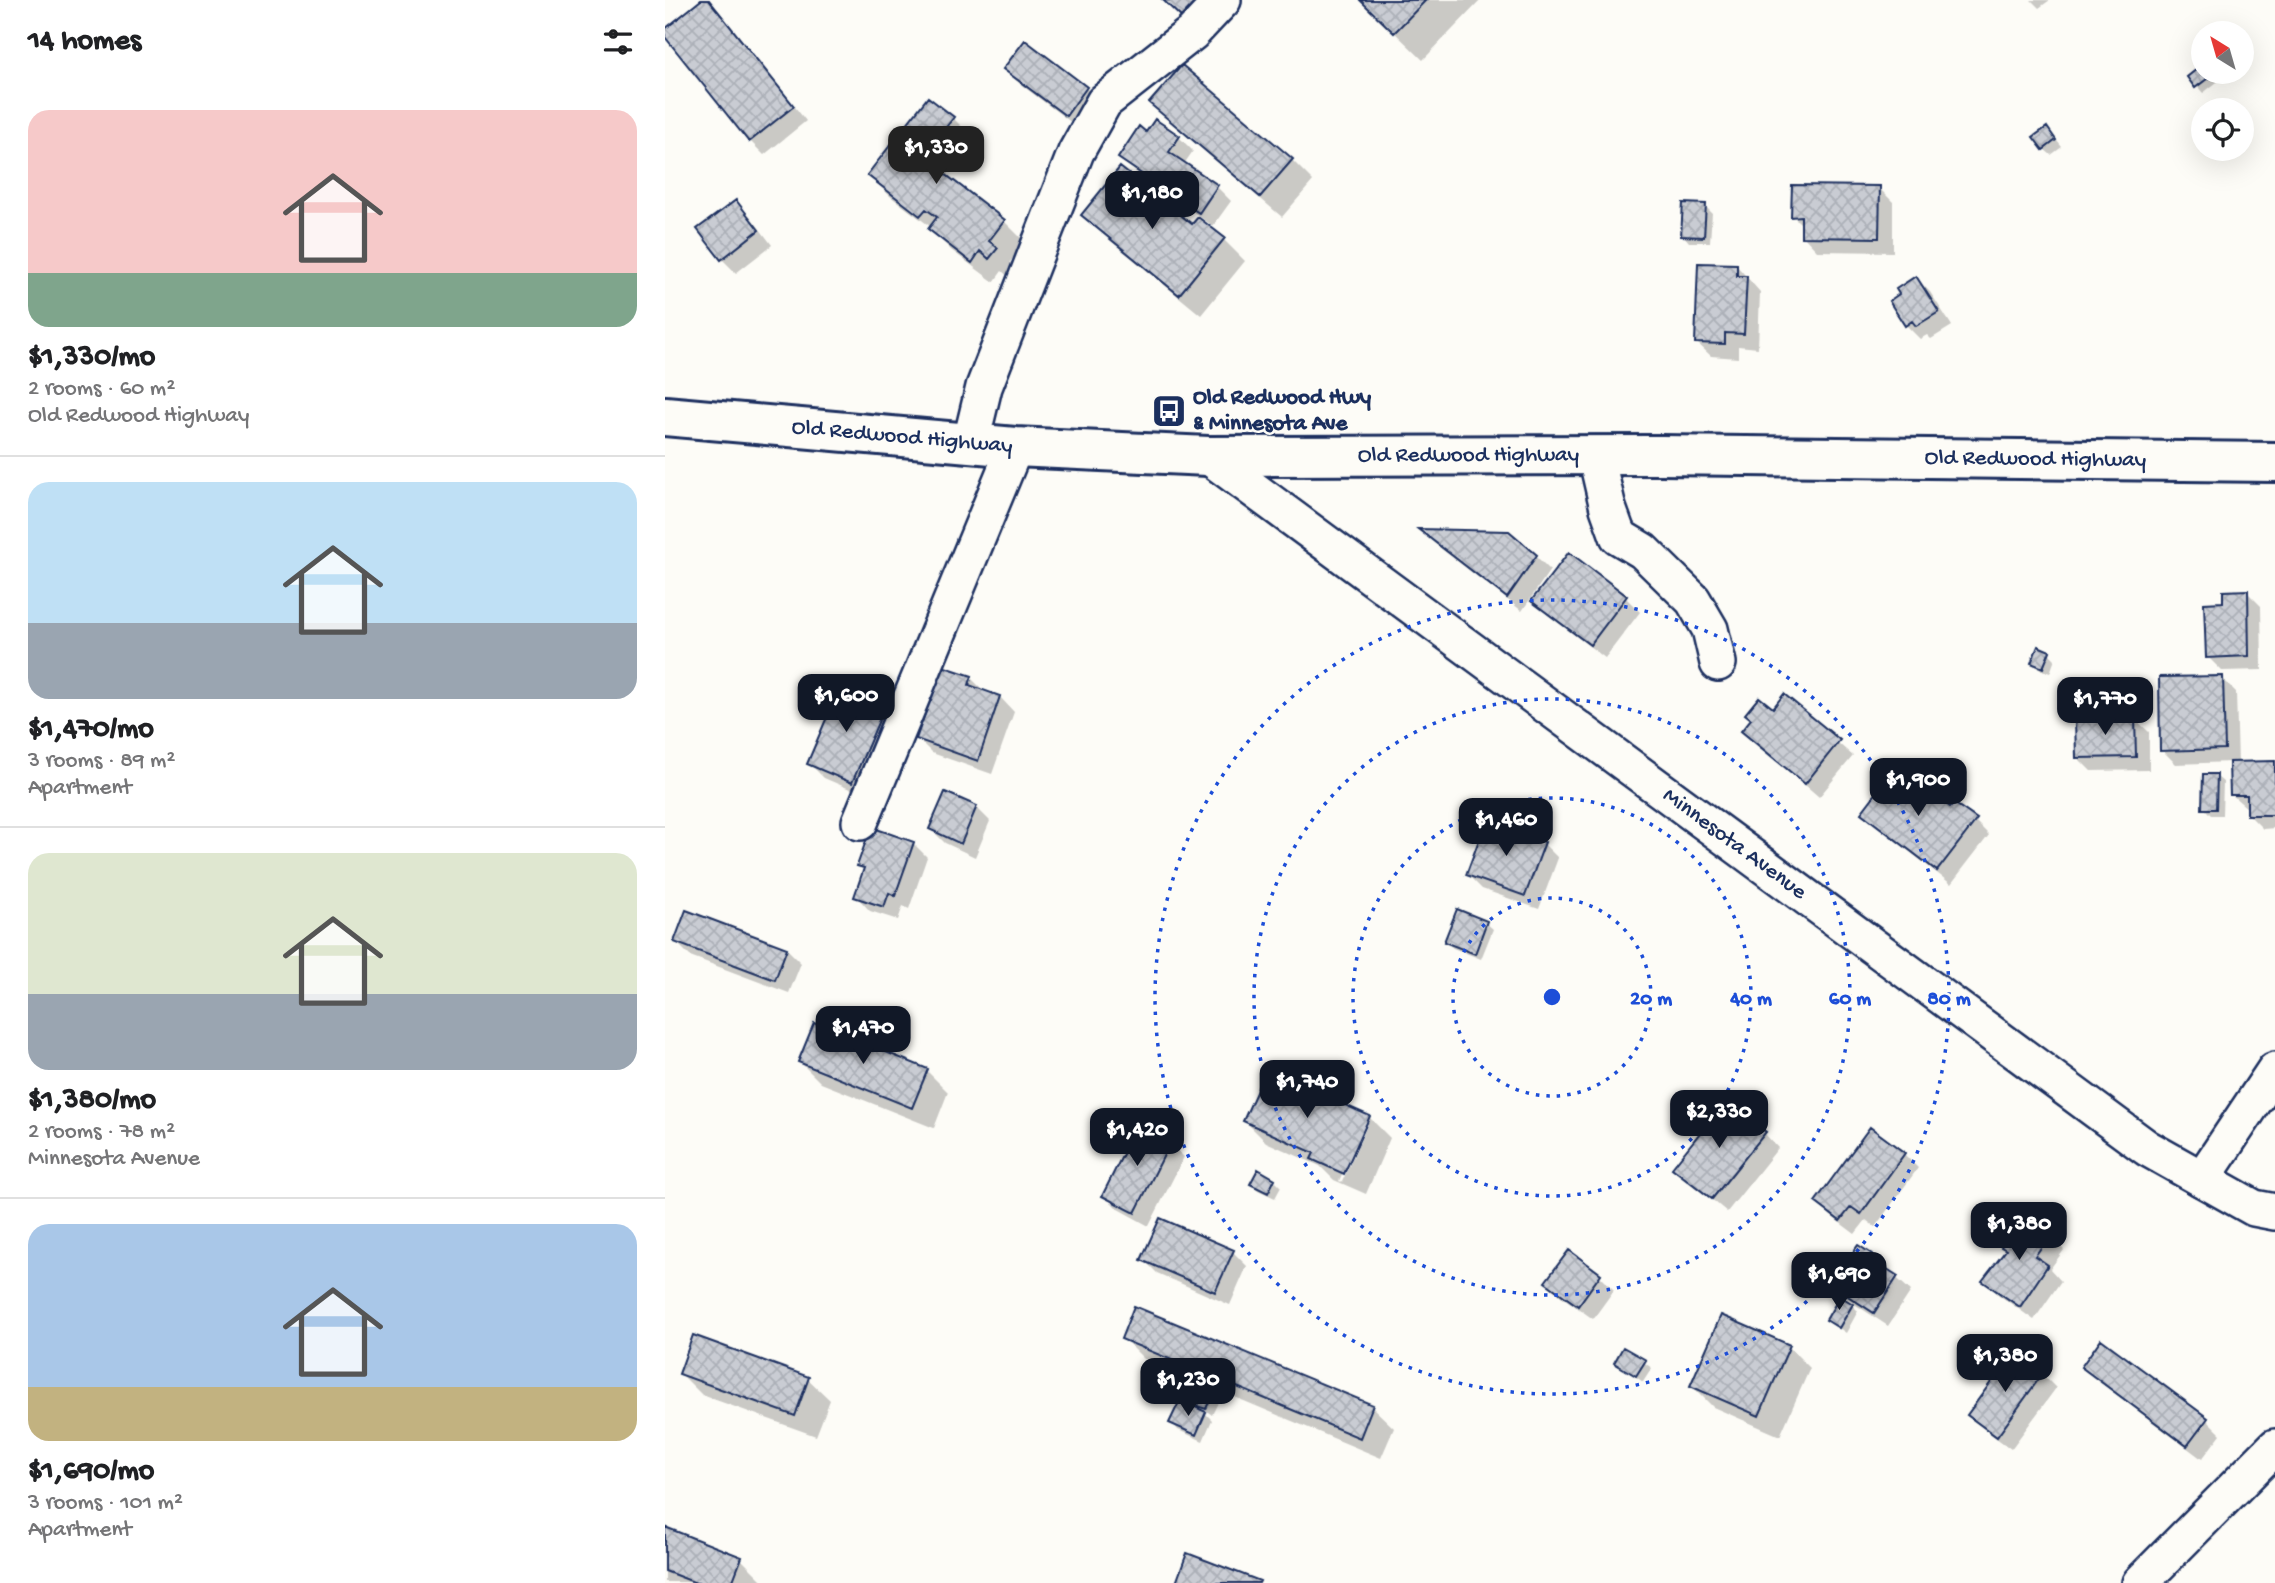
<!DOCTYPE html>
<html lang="en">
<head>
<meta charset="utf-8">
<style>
	:root { --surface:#fff; --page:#f6f6f6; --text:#202124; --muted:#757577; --line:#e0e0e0; --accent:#111827 }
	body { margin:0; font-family:"Gochi Hand",sans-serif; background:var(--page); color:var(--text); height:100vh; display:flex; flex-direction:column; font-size:26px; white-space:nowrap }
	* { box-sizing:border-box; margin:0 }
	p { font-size:23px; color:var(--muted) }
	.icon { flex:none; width:38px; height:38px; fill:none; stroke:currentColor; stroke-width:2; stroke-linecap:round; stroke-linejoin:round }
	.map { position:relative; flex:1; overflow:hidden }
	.details { display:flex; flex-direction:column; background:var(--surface); width:665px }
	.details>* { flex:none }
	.needle { width:46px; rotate:323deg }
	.fabs { position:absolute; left:1526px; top:21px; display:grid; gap:14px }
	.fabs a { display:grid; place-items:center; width:63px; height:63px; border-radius:50%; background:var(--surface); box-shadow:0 7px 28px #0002; font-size:35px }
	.price { position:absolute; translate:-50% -60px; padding:0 16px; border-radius:14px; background:var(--accent); color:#fff; font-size:23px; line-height:46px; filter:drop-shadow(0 2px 4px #0008) }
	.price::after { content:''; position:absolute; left:50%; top:42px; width:21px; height:16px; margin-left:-10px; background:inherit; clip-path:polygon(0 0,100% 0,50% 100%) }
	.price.current { background:#222; color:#fff }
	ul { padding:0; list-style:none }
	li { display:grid; align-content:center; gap:14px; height:371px; padding:0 28px }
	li+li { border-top:2px solid var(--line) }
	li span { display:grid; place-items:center; height:217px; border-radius:21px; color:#555 }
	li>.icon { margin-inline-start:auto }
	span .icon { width:126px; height:126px; fill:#fffc; stroke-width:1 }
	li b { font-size:30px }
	h2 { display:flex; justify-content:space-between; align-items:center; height:84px; padding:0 28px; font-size:30px }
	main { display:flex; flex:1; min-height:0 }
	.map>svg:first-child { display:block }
	.shadow { fill:#0003; fill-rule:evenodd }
	.building { fill:url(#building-cross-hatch); stroke:#1b2f5e; stroke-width:2 }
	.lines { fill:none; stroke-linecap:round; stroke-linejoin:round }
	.minor-casing { stroke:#1b2f5e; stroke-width:40 }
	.major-casing { stroke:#1b2f5e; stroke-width:44 }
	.minor { stroke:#fdfcf7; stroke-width:35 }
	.major { stroke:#fdfcf7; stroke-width:38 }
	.ring { fill:none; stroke:#1d4ed8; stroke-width:3.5; stroke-dasharray:3.5 7 }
	.labels { text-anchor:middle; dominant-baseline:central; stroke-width:5; stroke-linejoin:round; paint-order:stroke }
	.poi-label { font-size:23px; font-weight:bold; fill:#1b2f5e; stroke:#fdfcf7; text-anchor:start }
	.street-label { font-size:23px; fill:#1b2f5e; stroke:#fdfcf7 }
	.centre { fill:#1d4ed8; stroke:#fdfcf7; stroke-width:3.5 }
	.ring-label { font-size:21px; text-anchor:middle; font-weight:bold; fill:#1d4ed8; stroke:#fdfcf7; stroke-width:5; stroke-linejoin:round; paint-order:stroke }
</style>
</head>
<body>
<main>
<section class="details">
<h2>14 homes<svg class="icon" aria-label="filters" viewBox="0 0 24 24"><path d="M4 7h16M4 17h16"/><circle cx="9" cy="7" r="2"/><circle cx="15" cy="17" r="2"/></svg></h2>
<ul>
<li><span style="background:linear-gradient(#f6c9c9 75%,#7fa58c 0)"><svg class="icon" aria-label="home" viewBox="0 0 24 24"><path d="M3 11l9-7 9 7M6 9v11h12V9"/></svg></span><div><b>$1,330/mo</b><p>2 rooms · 60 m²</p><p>Old Redwood Highway</p></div></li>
<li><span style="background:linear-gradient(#bfe0f5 65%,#9aa5b1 0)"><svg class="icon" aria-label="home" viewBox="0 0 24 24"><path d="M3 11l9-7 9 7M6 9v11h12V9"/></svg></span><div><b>$1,470/mo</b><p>3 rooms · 89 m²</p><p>Apartment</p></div></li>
<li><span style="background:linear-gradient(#dfe7d0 65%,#9aa5b1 0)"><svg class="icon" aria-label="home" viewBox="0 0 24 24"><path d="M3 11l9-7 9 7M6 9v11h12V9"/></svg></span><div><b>$1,380/mo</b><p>2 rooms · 78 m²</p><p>Minnesota Avenue</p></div></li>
<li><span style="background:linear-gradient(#a9c7e8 75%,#c2b280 0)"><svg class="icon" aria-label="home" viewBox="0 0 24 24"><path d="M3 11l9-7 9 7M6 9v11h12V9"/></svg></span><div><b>$1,690/mo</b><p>3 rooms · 101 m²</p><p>Apartment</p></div></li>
</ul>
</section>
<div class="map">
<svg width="1610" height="1583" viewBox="0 0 1610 1583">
	<defs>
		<pattern id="building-cross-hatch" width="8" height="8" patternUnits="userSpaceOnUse" patternTransform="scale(1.75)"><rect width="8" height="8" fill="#c9ccd3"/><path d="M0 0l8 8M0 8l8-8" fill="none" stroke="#acb0b8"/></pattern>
	</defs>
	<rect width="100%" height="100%" fill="#fdfcf7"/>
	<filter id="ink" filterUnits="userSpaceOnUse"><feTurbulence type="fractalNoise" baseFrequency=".0143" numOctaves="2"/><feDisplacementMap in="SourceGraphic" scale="14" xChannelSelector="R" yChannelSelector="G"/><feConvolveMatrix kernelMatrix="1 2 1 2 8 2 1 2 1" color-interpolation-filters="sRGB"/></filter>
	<g filter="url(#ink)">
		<path class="shadow" d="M39,0H42L55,12L141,121L99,155L85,141L0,35V31Z
			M696,0H816L758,60Z
			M1366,0H1385L1374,8Z
			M360,43L421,88L435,102L415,129L354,83L340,69Z
			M1538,66V72H1550L1556,79L1538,93L1524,77Z
			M263,99L288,118L309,139L281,177L339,221L360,242L345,262L353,270L346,279L337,271L329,282L286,250L265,229L266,227L225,196L204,175Z
			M487,103L627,160L648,181L617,217L508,124Z
			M1382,129L1397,147L1386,155L1379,149Z
			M482,134L514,137L528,151L519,164L552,187L566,201L548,226L470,171L456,157Z
			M1214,188L1228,202V252L1152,251L1138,236V226L1128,216Z
			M71,202L85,216L107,245L71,273L57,259Z
			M1040,206L1047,213L1045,242H1024L1018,235Z
			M419,215L527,227L559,240L580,261L536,315L440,236Z
			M1072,266L1095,292L1093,348L1073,346V358L1046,356L1031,342Z
			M1251,278L1265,292L1287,326L1266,339L1262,335L1255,339L1241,325Z
			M758,531L871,556L885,570L857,611L769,543Z
			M1582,592L1596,606L1597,670L1557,671L1543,657L1560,604Z
			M961,598L975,612L940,658L883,615L869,601Z
			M1384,653L1390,659L1385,673L1374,669L1368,662Z
			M306,678L320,692L335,697L349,712L327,774L267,753L253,739Z
			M1557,678L1571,692L1573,764L1610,762V828L1598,829L1584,815L1583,809L1567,795L1566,762L1511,764L1497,750Z
			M1120,697L1188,756L1154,797L1078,731L1108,711Z
			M220,705L234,719L201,796L159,778L145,764Z
			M1469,718L1484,732V770L1426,771L1412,757Z
			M1551,776L1558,782L1557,815H1546L1539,808Z
			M311,807L325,821L310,857L280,843L266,829Z
			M1286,810L1310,821L1324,835L1286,884L1212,826L1198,812Z
			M248,843L262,857L244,909L238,906L233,920L205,911L191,896L200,871L194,865Z
			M879,844L893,858L874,909L817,889L803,875Z
			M821,923L828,929L816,959L788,948L781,942Z
			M11,942L122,949L136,963L124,993L25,956Z
			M149,1026L262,1071L283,1092L269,1128L156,1083L135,1062Z
			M704,1117L725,1138L701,1194L669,1180L655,1166L601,1142L580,1121ZM699,1124H703L677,1182L674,1181Z
			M1100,1134L1113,1148L1062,1212L1009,1168Z
			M505,1143L519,1157L484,1226L453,1209L439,1195Z
			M1239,1154L1253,1168L1210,1227L1201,1220L1190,1234L1166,1216L1152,1202Z
			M609,1180L616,1187L610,1198L593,1190L587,1184Z
			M1358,1217L1385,1236L1399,1250L1385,1269L1396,1281L1369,1320L1334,1295L1320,1281L1342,1251Z
			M568,1252L582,1266L565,1305L492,1273L478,1259Z
			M904,1253L935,1276L949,1290L928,1319L896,1296L882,1282Z
			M1206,1255L1246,1291L1223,1326L1191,1305L1177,1291L1195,1272L1184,1261Z
			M1187,1305L1193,1311L1181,1333L1163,1320Z
			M458,1338L707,1407L729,1428L716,1458L548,1388L556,1396L547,1415L534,1405L542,1386L479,1359Z
			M1437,1341L1542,1420L1556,1434L1537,1459L1432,1380L1418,1367Z
			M1124,1347L1145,1368L1115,1436L1048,1407L1027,1386Z
			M959,1349L987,1368L978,1382L951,1362Z
			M16,1374L143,1379L165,1400L151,1436L37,1395Z
			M1377,1374L1391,1388L1346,1449L1319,1429L1305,1415Z
			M540,1413L547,1420L538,1441L513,1430L507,1423Z
			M0,1529L76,1559L97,1580L96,1583L0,1582Z"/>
		<path class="building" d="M36,0H44L129,106L84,142L0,37V29Z
			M498,0H536L518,19Z
			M695,0H761L729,33Z
			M360,40L422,87L401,116L338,69Z
			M1538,64V72H1551L1530,88L1522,77Z
			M517,65L628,159L595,197L484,103Z
			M263,97L289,117L258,157L340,220L324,241L333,248L324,259L315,251L307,263L263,229L272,217L261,209L255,216L202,175Z
			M490,119L515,136L504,152L553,185L534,213L453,158L474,126L481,132Z
			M1382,127L1391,140L1378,150L1368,137Z
			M455,167L527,224L533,217L560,238L514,295L416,215Z
			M1127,185L1215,186L1214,238L1136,237V216L1126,217Z
			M71,200L94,230L56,260L32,229Z
			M1018,203L1041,204L1039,237L1016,236Z
			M1033,263L1072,264V276H1082L1079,334L1060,333V344L1030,343Z
			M1251,276L1274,312L1251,326L1247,321L1240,326L1224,301L1234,294L1231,289Z
			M753,529L844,531L872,555L842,598Z
			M904,552L962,596L925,645L866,601Z
			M1583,590L1584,656L1541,658L1539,603L1558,602V591Z
			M1373,646L1385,651L1378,668L1366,663Z
			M277,666L307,676L304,685L335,696L313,761L251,739Z
			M1558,676L1560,749L1495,751L1494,677Z
			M176,684L221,704L187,783L142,764Z
			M1119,694L1175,740L1140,784L1076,731L1086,719L1080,714L1094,697L1108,708Z
			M1470,716L1471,757L1411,758L1410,717Z
			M1610,761V815H1582V795H1565L1564,762Z
			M1232,766L1285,807L1289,803L1312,819L1272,871L1196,813Z
			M1538,774H1552L1551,809H1537Z
			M280,792L312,806L296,844L264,829Z
			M821,821L880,842L860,896L801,875Z
			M206,827L249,842L230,896L224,893L219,907L189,897L199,868L192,866Z
			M792,909L822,921L810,954L779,942Z
			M21,910L122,948L110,980L9,942Z
			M149,1023L263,1069L247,1108L133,1062Z
			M601,1070L705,1116L679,1174L646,1159L649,1153L578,1121Z
			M1061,1100L1101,1132L1047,1199L1007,1168Z
			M473,1124L506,1141L470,1213L437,1196Z
			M1205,1127L1240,1153L1196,1214L1186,1207L1175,1221L1150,1202Z
			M593,1169L610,1179L603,1193L585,1184Z
			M1358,1215L1386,1234L1370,1256L1383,1265L1355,1307L1317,1281L1341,1250L1336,1247Z
			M495,1218L569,1250L550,1292L476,1260Z
			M1193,1245L1207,1254L1205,1258L1233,1276L1209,1313L1175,1291L1188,1271L1192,1274L1195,1269L1182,1261Z
			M904,1250L936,1274L913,1306L880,1282Z
			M1175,1296L1188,1304L1174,1328L1161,1320Z
			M469,1306L708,1405L695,1438L456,1339Z
			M1056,1315L1125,1345L1094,1416L1025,1386Z
			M28,1335L144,1377L130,1416L14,1374Z
			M1436,1339L1543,1418L1522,1446L1416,1367Z
			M958,1347L981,1360L971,1376L949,1363Z
			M1348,1352L1378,1373L1332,1437L1302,1415Z
			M541,1384L550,1388L541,1409L532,1406Z
			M515,1400L541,1412L531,1435L504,1423Z
			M0,1527L77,1557L67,1583H31L0,1571Z
			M522,1553L595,1581L594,1583H511Z"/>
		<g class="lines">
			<g class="minor-casing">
				<g id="minor">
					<path d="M306,441L319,387L374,246L411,152L439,102L527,33L558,0"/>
					<path id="s1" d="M543,456L1482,1148L1589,1208L1610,1212"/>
					<path d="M931,456L943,508L953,536L978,551L1028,600L1045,629L1053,663"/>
					<path d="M195,822L350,447"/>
					<path d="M1537,1179L1610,1070"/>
					<path d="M1475,1583L1610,1447"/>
				</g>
			</g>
			<g class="major-casing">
				<g id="major">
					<path id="s2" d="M0,416L350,447L543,456L996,455L1610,462"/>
				</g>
			</g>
			<use href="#minor" class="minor"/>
			<use href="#major" class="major"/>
		</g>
	</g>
	<g class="ring">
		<circle cx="887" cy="997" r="99"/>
		<circle cx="887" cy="997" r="199"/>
		<circle cx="887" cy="997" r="298"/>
		<circle cx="887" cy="997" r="397"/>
	</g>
	<defs>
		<g id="bus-square" transform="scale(1.75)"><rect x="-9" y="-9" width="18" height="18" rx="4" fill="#1b2f5e" stroke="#fdfcf7"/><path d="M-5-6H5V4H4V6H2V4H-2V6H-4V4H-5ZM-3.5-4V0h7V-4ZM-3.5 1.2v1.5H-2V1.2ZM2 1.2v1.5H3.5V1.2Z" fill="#fff"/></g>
	</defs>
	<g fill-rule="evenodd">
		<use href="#bus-square" x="504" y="411"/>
	</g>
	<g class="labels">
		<g class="poi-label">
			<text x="528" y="398">Old Redwood Hwy<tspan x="528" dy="26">&amp; Minnesota Ave</tspan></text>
		</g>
		<g class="street-label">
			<text stroke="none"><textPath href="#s2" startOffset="238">Old Redwood Highway</textPath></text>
			<text stroke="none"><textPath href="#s2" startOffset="805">Old Redwood Highway</textPath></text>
			<text stroke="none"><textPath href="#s2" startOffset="1372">Old Redwood Highway</textPath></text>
			<text stroke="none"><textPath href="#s1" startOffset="654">Minnesota Avenue</textPath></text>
		</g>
	</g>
	<circle cx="887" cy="997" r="10" class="centre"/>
	<g class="ring-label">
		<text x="986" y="1004">20 m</text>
		<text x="1086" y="1004">40 m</text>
		<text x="1185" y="1004">60 m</text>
		<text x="1284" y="1004">80 m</text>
	</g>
</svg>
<div class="fabs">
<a><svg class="needle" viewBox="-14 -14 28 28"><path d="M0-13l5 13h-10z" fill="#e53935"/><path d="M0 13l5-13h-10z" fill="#757577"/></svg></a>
<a><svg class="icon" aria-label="locate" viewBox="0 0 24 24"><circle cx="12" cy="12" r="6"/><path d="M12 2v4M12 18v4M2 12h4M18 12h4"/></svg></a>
</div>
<b class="price current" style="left:271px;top:186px">$1,330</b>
<b class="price" style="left:487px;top:231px">$1,180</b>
<b class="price" style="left:181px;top:734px">$1,600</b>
<b class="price" style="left:1440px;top:737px">$1,770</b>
<b class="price" style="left:1253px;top:818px">$1,900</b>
<b class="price" style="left:841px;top:858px">$1,460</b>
<b class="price" style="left:198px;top:1066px">$1,470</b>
<b class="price" style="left:642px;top:1120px">$1,740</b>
<b class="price" style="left:1054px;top:1150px">$2,330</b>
<b class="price" style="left:472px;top:1168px">$1,420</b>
<b class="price" style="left:1354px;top:1262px">$1,380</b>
<b class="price" style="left:1174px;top:1312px">$1,690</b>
<b class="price" style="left:1340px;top:1394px">$1,380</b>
<b class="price" style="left:523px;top:1418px">$1,230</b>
</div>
</main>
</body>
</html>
